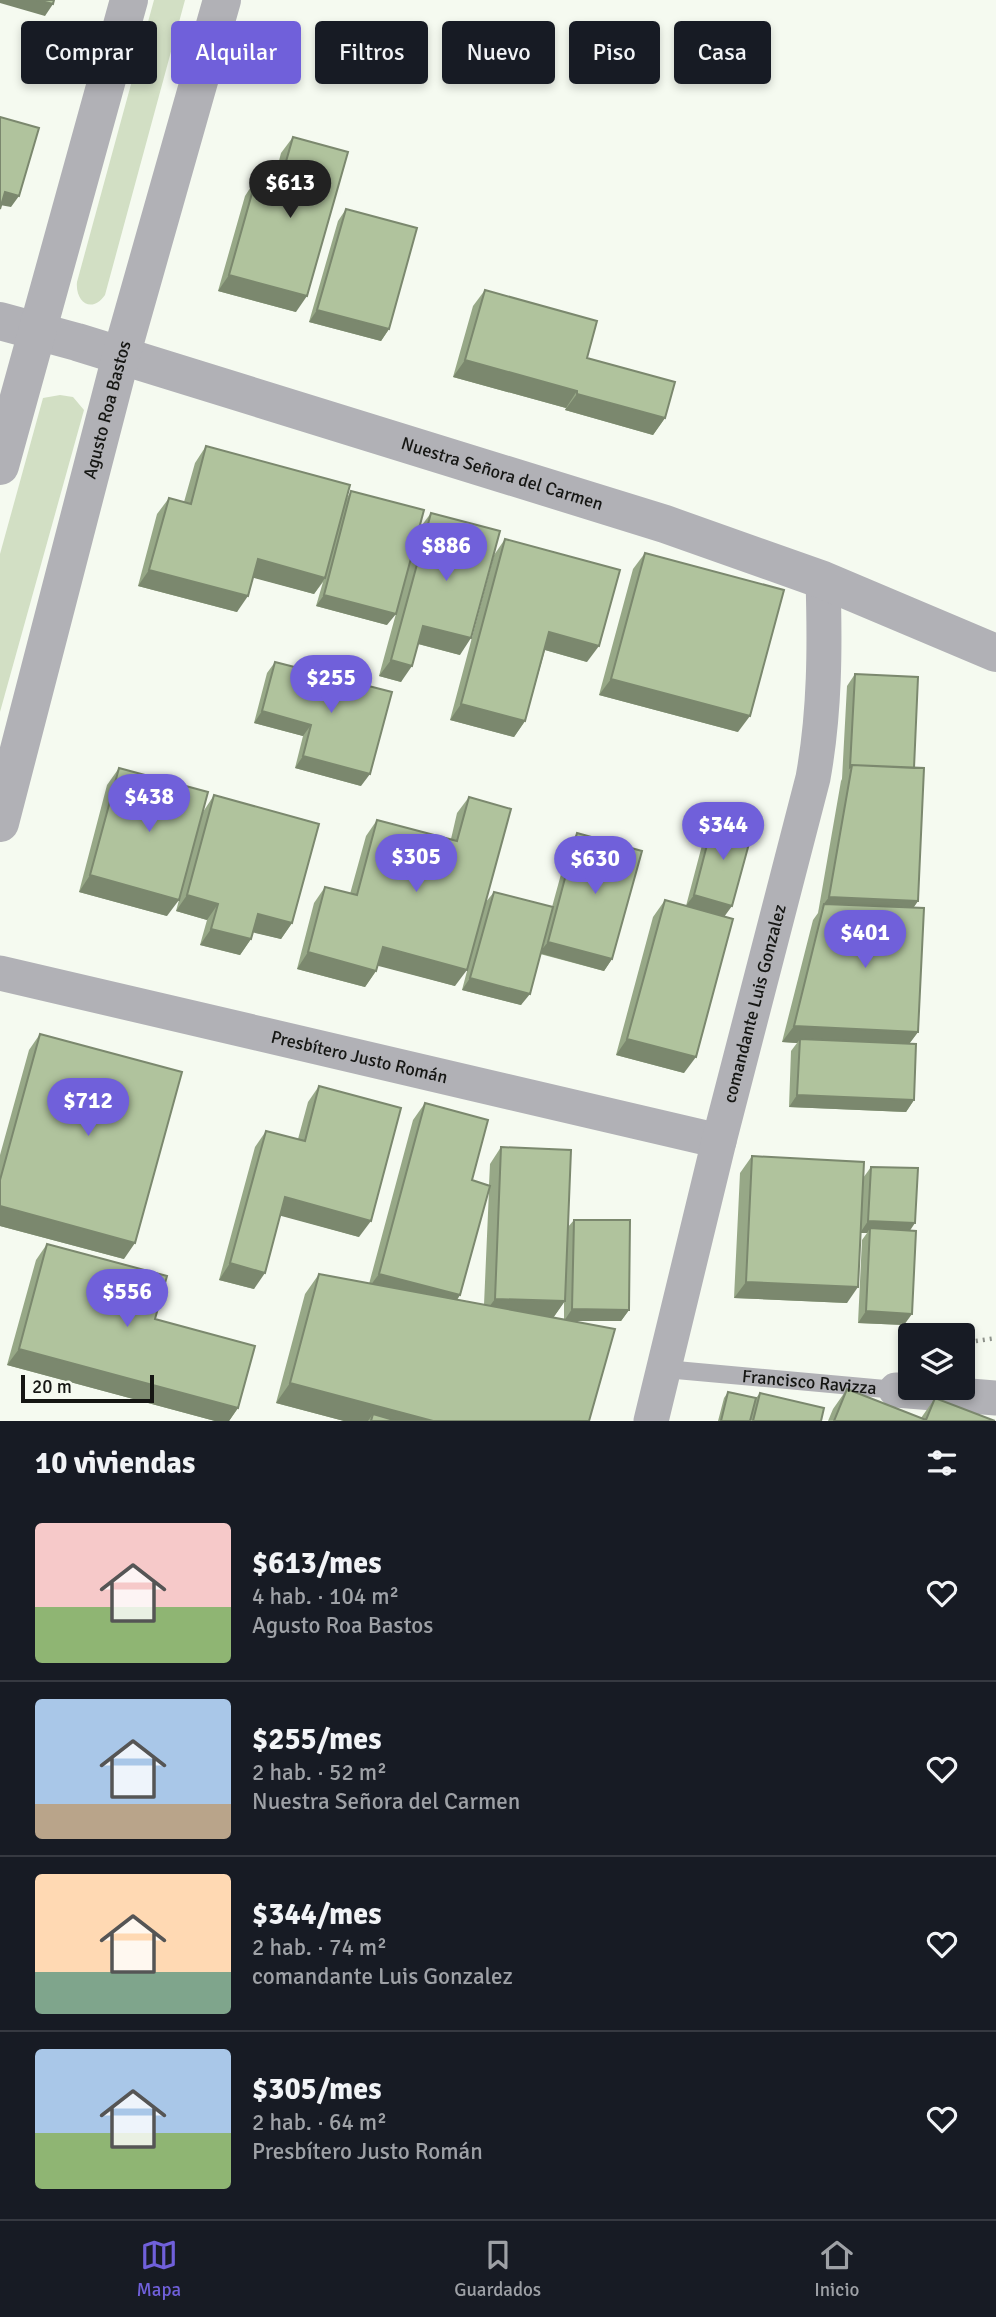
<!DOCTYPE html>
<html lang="es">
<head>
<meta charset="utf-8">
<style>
	:root { --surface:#171b24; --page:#242831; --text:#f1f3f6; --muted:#9ea1a6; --line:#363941; --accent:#7060da }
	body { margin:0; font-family:Signika,sans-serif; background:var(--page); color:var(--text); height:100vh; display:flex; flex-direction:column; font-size:26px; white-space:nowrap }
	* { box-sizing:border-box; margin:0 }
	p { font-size:23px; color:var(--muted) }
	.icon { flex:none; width:38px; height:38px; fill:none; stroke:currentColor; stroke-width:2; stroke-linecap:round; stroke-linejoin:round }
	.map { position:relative; height:1421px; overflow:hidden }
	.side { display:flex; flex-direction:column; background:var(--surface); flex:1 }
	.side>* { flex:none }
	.guide { position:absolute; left:21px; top:21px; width:956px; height:63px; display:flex; gap:14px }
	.buttons { position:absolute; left:898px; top:1323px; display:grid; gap:14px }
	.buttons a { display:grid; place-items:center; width:77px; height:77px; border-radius:7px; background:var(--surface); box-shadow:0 4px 10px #0003; font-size:35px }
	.scale { position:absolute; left:21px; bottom:18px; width:133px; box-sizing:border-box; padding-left:7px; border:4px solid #151613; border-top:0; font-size:19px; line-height:24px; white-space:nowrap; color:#151613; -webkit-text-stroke:5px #f5faf0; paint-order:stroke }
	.price { position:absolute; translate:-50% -60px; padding:0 16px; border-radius:24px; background:var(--accent); color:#fff; font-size:23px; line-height:46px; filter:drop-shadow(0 2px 4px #0008) }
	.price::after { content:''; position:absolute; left:50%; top:42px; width:21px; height:16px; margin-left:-10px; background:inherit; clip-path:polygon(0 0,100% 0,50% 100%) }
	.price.active { background:#222; color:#fff }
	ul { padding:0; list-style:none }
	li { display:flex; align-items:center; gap:21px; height:175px; padding:0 35px }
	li+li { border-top:2px solid var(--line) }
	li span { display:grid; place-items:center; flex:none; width:196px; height:140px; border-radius:7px; color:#555 }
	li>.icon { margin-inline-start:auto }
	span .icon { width:84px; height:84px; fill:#fffc; stroke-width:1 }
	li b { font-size:30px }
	h2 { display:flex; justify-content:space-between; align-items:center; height:84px; padding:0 35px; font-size:30px }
	.tag { padding:0 24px; border-radius:7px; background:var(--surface); box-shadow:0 4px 10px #0003; font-size:24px; line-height:63px }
	.tag.active { background:var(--accent); color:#fff }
	.tabs { display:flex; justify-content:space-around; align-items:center; height:98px; border-top:2px solid var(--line); background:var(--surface); font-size:19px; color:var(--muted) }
	.tabs a { display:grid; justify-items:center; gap:4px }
	.tabs .active { color:var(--accent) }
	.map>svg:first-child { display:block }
	.green { fill:#d2dfc4 }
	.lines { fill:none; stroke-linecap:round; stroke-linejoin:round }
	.path { stroke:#8e928b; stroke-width:4.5; stroke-dasharray:2 5; stroke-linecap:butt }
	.service { stroke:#b1b1b6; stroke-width:18 }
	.minor { stroke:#b1b1b6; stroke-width:35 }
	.tertiary { stroke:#b1b1b6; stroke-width:38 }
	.wall { fill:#97a887; fill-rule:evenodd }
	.shaded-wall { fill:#7b886e }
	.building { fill:#b0c39d; stroke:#7b886e; stroke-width:2 }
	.labels { text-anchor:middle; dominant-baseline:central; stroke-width:5; stroke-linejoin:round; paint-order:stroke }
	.street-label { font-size:18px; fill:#151613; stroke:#f5faf0 }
</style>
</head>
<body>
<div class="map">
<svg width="996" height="1421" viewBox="0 0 996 1421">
	<rect width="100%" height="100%" fill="#f5faf0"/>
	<path class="green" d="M154,0H185L105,295C92,314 75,302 77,282Z
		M60,395L73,397L84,410L0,712V554L43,398Z"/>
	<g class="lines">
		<path class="path" d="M962,1343L996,1338"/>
		<path class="service" id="s1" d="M665,1369L896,1390"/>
		<g class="minor">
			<path id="s2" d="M0,973L719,1141"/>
			<path d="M896,1390L996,1398"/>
			<path id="s3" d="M651,1421L719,1141L813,778C825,712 825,646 823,580"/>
		</g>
		<g class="tertiary">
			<path id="s4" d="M0,321L77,342L665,524L823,580L996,653"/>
			<path d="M0,466L129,0"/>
			<path id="s5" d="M0,823L121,356L222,0"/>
		</g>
	</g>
	<path class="wall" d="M293,137L296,312L218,291L245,196L256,179L273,184L281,153Z
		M346,209L389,329L381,341L309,322L338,221Z
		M485,290L587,358L665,418L653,435L565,410L566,408L453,377L473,306Z
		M206,446L347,498L351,491L387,625L316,606L323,582L314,594L253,577L237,612L138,586L157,514L169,498L184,502L195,463Z
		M431,513L460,655L418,644L401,682L379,676L419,529Z
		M505,539L587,662L545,650L525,721L514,737L450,720L494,555Z
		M645,553L738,732L599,695L633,569Z
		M275,662L361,786L295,768L303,736L254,723L267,673Z
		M855,674L914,768L918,901L913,908L918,1032L909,1044L914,1100L906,1112L789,1107L791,1051L797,1043L782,1042L813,920L818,913L841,781L842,779L847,686Z
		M119,768L167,916L79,892L107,785Z
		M214,795L292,923L281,939L253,932L251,939L240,955L200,945L207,920L176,911L203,812Z
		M469,797L455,986L378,965L376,971L365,987L297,969L314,903L325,887L350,894L366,836L377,820L451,839L457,813Z
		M714,818L725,916L684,1073L616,1055L653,917L665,900L686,906L706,830Z
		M577,833L612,959L604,971L540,954L521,1005L462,990L485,903L494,892L552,907L569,845Z
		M40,1034L124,1259L0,1226V1155L29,1050Z
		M319,1086L359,1237L281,1215L254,1289L219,1280L255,1147L266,1131L298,1139L308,1102Z
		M425,1103L472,1180L489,1185L490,1164L501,1147L568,1227L574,1220L629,1310L621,1321H569L589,1421H344L276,1403L305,1294L319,1274L369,1284L413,1120ZM489,1190L484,1305L457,1300L460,1295ZM564,1302V1320L553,1318Z
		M752,1156L863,1178L871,1167L910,1230L904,1325L858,1323L862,1240L867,1233H861L847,1303L734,1298L740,1173Z
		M47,1244L155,1319L238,1408L229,1421H215L7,1365L36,1260Z
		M847,1389L921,1418L935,1398L995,1421H828L833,1409Z
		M728,1392L756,1398L760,1393L821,1421H718L724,1398Z"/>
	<path class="shaded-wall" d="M0,0H37L53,4L45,16L0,3Z
		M5,192L19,196L11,207L0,205Z
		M229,275L307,296L296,312L218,291Z
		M317,310L389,329L381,341L309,322Z
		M465,360L577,391L566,408L453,377Z
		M577,394L665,418L653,435L565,410Z
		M258,559L325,578L314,594L247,576Z
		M149,570L248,596L237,612L138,586Z
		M324,595L396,614L387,625L316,606Z
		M423,626L471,638L460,655L411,642Z
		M549,632L599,646L587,662L538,648Z
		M391,660L412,666L401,682L379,676Z
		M611,679L750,716L738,732L599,695Z
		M461,704L525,721L514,737L450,720Z
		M262,711L311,725L303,736L254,723Z
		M303,756L370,774L361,786L295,768Z
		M90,875L179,900L167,916L79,892Z
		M187,895L218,904L207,920L176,911Z
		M694,895L732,906L724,917L685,907Z
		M829,897L918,901L907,917L824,904L817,913Z
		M258,914L292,923L281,939L247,931Z
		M211,929L251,939L240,955L200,945Z
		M548,942L612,959L604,971L539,953Z
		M383,947L467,970L455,986L371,964Z
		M308,952L376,971L365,987L297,969Z
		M470,978L530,994L521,1005L462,990Z
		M794,1026L918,1032L906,1048L800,1039L797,1043L782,1042Z
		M627,1039L696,1057L684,1073L616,1055Z
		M797,1095L914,1100L906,1112L789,1107Z
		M285,1197L371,1221L359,1237L274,1214Z
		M0,1206L135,1243L124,1259L0,1226Z
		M868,1221L915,1223L907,1235L870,1228L867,1233H860Z
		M230,1263L265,1273L254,1289L219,1280Z
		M379,1274L460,1295L449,1311L367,1290Z
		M746,1282L858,1287L847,1303L734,1298Z
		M495,1299L565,1301L553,1318L483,1315Z
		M572,1309L629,1310L621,1321H564Z
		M866,1311L912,1314L904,1325L858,1323Z
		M19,1349L238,1408L229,1421H215L7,1365Z
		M290,1383L433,1421H371L373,1414L368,1421H344L276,1403Z"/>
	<path class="building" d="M37,0H54L53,4Z
		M0,117L39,128L19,196L5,192L0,209Z
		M293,137L348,152L307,296L229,275L256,179L279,186Z
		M346,209L417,228L389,329L317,310Z
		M485,290L597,321L587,358L675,382L665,418L577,394V391L465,360Z
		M206,446L350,485L325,578L258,559L248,596L149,570L169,498L191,504Z
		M351,491L424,510L396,614L324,595Z
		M431,513L500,531L471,638L423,626L412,666L391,660Z
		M505,539L620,570L599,646L549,632L525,721L461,704Z
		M645,553L784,590L750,716L611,679Z
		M275,662L392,692L370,774L303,756L311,725L262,711Z
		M855,674L918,677L914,768L852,765L850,767Z
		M852,765L924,768L918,901L829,897Z
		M119,768L208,792L179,900L90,875Z
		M214,795L319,824L292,923L258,914L251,939L211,929L218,904L187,895Z
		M469,797L511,809L467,970L383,947L376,971L308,952L325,887L357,895L377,820L457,841Z
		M714,818L753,829L732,906L694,895Z
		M577,833L642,851L612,959L548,942Z
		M494,892L553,907L530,994L470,978Z
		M665,900L733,919L696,1057L627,1039Z
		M824,904L924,908L918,1032L794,1026Z
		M40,1034L182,1072L135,1243L0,1206V1180Z
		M800,1039L916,1044L914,1100L797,1095Z
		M319,1086L401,1108L371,1221L285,1197L265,1273L230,1263L266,1131L305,1141Z
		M425,1103L488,1120L472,1180L490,1186L460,1295L379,1274Z
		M501,1147L571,1150L565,1301L495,1299Z
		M752,1156L864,1162L858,1287L746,1282Z
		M871,1167L918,1168L915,1223L868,1221Z
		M574,1220H630L629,1310L572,1309Z
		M870,1228L916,1231L912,1314L866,1311Z
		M47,1244L167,1276L155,1319L255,1346L238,1408L19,1349Z
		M319,1274L615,1329L589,1421H433L290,1383Z
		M847,1389L926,1420L935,1398L995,1421H834Z
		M728,1392L756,1398L750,1421H721Z
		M760,1393L824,1408L821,1421H753Z
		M373,1414L397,1421H371Z"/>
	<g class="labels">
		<g class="street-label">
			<text stroke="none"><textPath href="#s5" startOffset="427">Agusto Roa Bastos</textPath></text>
			<text stroke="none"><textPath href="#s4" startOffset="525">Nuestra Señora del Carmen</textPath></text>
			<text stroke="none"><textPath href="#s3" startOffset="430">comandante Luis Gonzalez</textPath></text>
			<text stroke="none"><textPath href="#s2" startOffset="369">Presbítero Justo Román</textPath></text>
			<text stroke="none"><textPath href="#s1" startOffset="145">Francisco Ravizza</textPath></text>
		</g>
	</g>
</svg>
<div class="buttons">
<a><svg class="icon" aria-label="layers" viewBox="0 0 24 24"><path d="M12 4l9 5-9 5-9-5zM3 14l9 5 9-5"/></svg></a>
</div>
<div class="scale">20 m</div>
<b class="price active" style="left:290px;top:220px">$613</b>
<b class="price" style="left:446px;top:583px">$886</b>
<b class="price" style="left:331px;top:715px">$255</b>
<b class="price" style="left:149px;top:834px">$438</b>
<b class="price" style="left:723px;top:862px">$344</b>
<b class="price" style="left:416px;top:894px">$305</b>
<b class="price" style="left:595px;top:896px">$630</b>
<b class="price" style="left:865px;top:970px">$401</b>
<b class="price" style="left:88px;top:1138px">$712</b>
<b class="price" style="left:127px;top:1329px">$556</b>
<div class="guide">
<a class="tag">Comprar</a>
<a class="tag active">Alquilar</a>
<a class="tag">Filtros</a>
<a class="tag">Nuevo</a>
<a class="tag">Piso</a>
<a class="tag">Casa</a>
</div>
</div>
<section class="side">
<h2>10 viviendas<svg class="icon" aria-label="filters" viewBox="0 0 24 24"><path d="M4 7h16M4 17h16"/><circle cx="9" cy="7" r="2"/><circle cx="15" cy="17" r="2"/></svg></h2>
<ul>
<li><span style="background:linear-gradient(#f6c9c9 60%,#8fb573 0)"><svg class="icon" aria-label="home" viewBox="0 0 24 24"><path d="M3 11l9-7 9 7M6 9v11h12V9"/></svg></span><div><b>$613/mes</b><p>4 hab. · 104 m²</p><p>Agusto Roa Bastos</p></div><svg class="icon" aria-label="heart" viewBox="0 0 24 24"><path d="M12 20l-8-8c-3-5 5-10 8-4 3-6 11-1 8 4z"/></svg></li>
<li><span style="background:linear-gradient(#a9c7e8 75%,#b9a48a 0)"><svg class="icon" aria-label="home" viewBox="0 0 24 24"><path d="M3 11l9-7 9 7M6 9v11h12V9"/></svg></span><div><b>$255/mes</b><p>2 hab. · 52 m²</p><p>Nuestra Señora del Carmen</p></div><svg class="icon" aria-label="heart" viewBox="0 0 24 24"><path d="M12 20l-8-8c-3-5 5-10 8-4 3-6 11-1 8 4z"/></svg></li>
<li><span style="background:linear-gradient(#ffd9b3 70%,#7fa58c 0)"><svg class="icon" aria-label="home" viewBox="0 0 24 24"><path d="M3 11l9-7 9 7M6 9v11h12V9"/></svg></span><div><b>$344/mes</b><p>2 hab. · 74 m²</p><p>comandante Luis Gonzalez</p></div><svg class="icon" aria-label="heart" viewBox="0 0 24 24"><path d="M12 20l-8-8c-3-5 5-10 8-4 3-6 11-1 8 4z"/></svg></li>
<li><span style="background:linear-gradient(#a9c7e8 60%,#8fb573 0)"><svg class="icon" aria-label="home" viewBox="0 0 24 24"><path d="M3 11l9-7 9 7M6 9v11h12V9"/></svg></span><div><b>$305/mes</b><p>2 hab. · 64 m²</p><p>Presbítero Justo Román</p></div><svg class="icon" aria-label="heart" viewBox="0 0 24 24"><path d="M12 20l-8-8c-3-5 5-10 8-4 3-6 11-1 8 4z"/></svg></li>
</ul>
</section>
<nav class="tabs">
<a class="active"><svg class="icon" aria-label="map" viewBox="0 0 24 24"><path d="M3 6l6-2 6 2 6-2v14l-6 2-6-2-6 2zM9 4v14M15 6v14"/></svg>Mapa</a>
<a><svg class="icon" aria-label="saved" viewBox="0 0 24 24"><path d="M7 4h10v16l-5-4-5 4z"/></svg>Guardados</a>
<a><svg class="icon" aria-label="home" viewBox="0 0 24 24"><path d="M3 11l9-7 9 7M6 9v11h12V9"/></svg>Inicio</a>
</nav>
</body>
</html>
